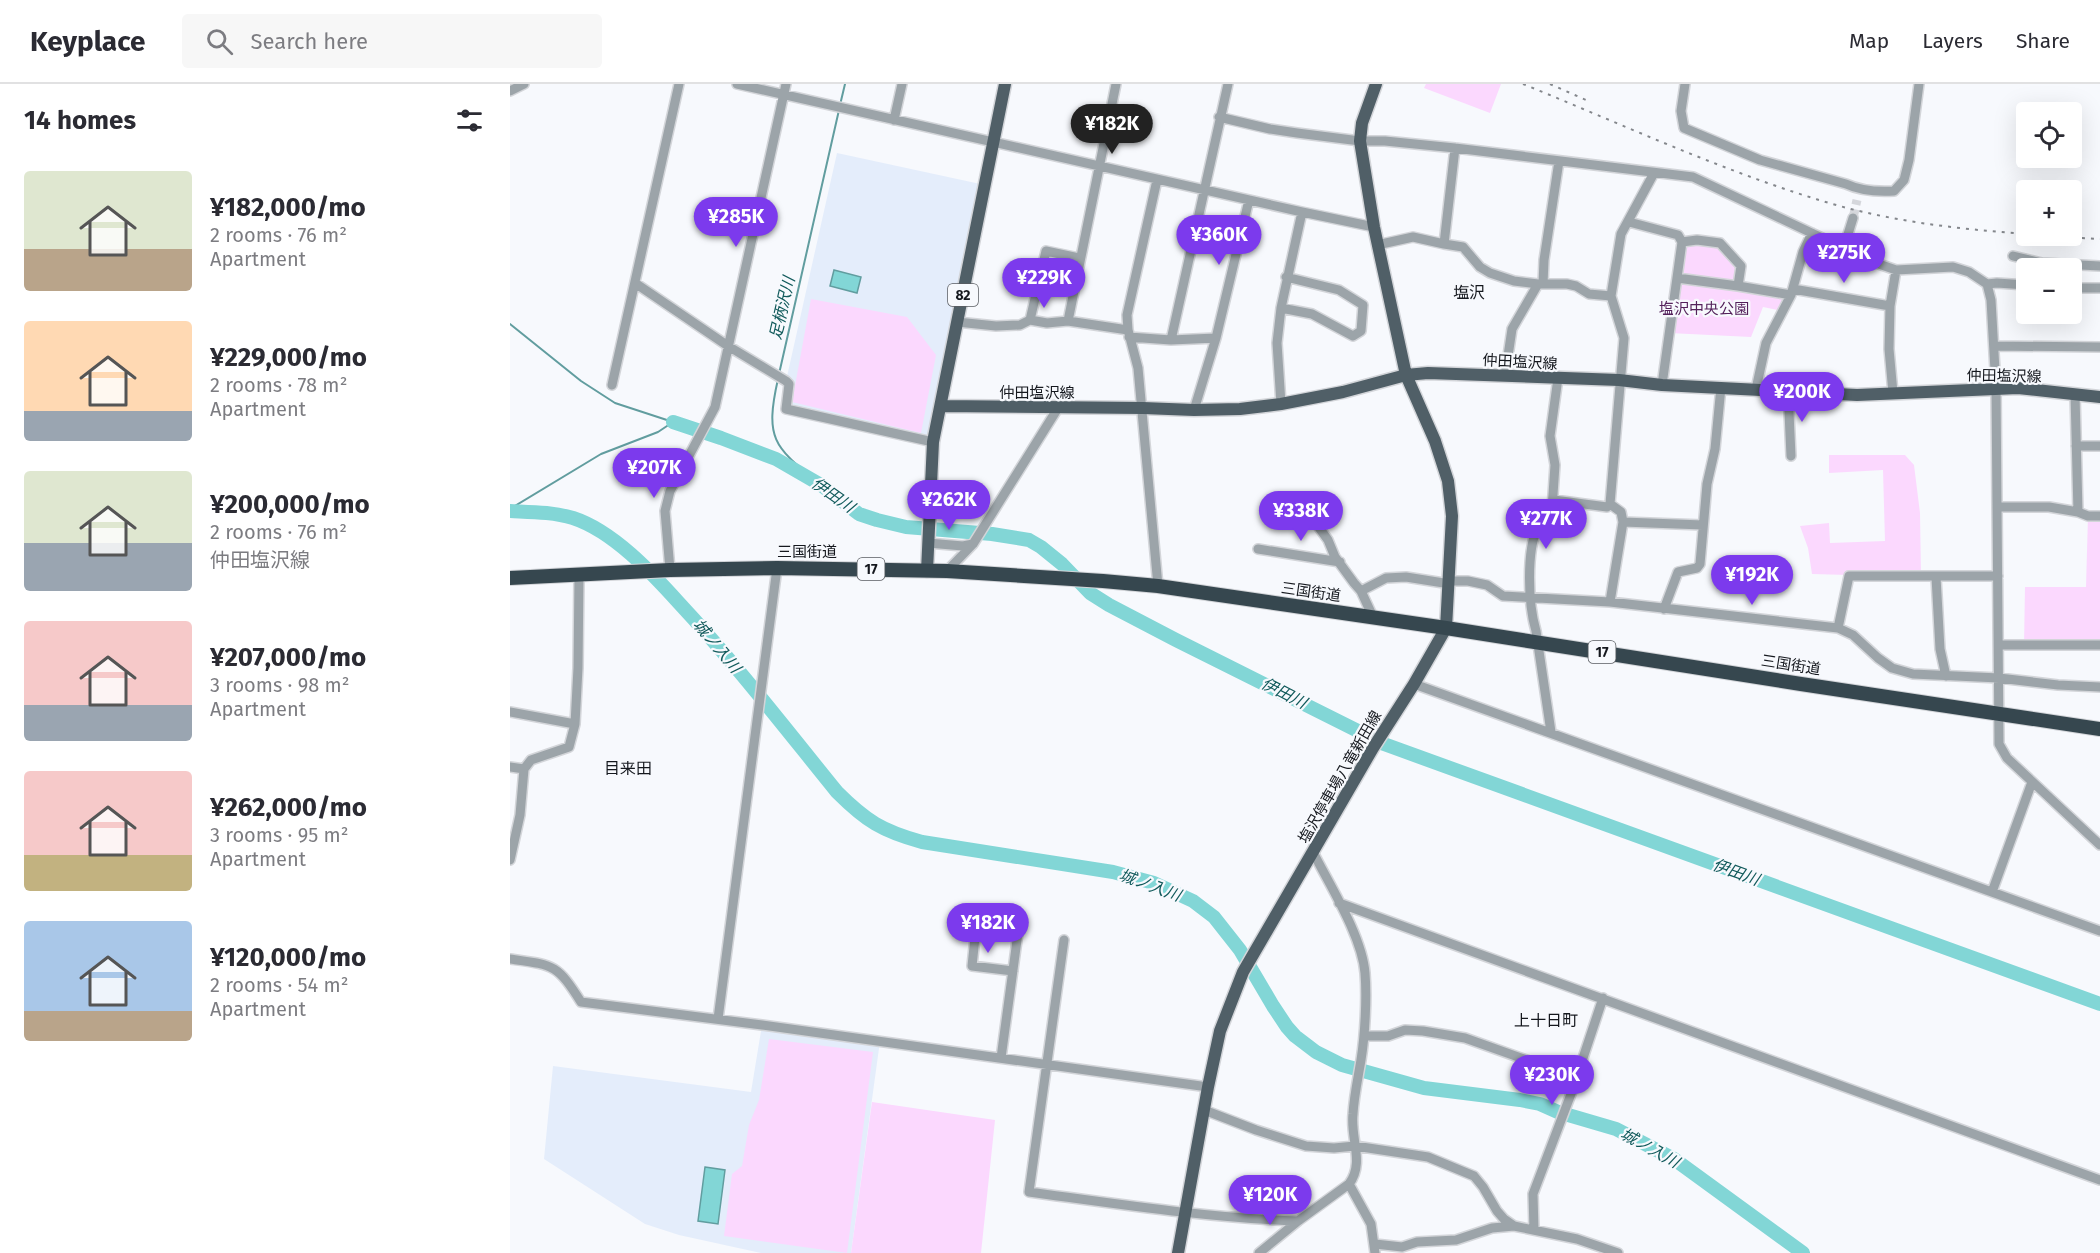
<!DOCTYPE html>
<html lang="en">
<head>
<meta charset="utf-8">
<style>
	:root { --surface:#fff; --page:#f7f7f7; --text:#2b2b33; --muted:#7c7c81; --line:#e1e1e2; --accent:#7c3aed }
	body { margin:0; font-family:"Fira Sans","Noto Sans JP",sans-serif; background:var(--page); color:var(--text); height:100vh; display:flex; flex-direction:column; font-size:22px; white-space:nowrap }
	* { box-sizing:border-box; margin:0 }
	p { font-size:20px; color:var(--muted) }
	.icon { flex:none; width:33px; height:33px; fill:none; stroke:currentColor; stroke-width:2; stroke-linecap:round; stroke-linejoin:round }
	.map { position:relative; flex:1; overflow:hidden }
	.drawer { display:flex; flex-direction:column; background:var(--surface); width:510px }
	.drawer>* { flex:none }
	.tools { position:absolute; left:1506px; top:18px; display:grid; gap:12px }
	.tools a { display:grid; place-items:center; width:66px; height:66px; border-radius:6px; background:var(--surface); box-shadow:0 6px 24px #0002; font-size:30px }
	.price { position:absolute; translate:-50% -51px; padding:0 14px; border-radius:21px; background:var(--accent); color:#fff; font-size:20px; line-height:39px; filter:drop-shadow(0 2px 3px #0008) }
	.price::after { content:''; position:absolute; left:50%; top:36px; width:18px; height:14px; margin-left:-9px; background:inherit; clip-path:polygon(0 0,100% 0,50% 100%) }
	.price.current { background:#222; color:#fff }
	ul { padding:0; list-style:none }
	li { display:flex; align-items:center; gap:18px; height:150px; padding:0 24px }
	li span { display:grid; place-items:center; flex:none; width:168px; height:120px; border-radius:6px; color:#555 }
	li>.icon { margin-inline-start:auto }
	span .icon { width:72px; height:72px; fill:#fffc; stroke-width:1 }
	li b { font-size:26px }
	h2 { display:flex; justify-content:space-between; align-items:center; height:72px; padding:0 24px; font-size:26px }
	header { display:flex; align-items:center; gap:36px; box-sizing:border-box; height:84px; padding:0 30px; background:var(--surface); border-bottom:2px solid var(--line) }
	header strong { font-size:28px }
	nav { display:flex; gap:33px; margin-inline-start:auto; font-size:21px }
	.search { width:420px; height:54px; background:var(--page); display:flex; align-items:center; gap:15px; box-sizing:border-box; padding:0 21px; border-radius:6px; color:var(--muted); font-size:22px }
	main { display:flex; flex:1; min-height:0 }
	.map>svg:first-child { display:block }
	.built { fill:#e4edfb }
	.green { fill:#fbd8fe }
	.water { fill:#82d6d6; stroke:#619d9f; stroke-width:1.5 }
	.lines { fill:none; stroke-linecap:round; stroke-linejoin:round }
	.stream { stroke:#619d9f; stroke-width:2 }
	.river { stroke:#82d6d6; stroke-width:14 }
	.minor-tunnel { stroke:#d5d7dc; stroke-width:9; stroke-dasharray:9 4.5; stroke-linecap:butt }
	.minor-casing { stroke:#d3d5d9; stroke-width:12 }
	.major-casing { stroke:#d3d5d9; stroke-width:15 }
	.highway-casing { stroke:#d3d5d9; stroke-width:16 }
	.minor { stroke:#9ca4a9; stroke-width:9 }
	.major { stroke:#505f67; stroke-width:12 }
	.highway { stroke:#36474f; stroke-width:14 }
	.rail { stroke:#84878c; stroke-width:2; stroke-dasharray:3 6; stroke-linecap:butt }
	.labels { text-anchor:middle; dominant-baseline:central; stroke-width:4.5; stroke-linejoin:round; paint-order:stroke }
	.shield { fill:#f7f9fd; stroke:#595c61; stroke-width:1.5 }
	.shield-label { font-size:14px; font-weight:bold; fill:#15181e }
	.park-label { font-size:15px; fill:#54215b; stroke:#f7f9fd }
	.street-label { font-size:15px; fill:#15181e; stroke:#f7f9fd }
	.neighbourhood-label { font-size:16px; fill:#15181e; stroke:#f7f9fd }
	.water-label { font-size:16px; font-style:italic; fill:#115a5b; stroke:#f7f9fd }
</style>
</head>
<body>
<header>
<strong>Keyplace</strong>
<div class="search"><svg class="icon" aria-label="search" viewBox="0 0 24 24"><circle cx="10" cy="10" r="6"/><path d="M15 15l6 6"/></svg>Search here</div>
<nav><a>Map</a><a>Layers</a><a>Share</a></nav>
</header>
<main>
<section class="drawer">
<h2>14 homes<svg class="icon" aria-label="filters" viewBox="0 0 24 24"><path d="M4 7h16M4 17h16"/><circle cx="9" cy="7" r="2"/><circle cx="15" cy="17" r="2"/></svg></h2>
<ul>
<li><span style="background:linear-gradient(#dfe7d0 65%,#b9a48a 0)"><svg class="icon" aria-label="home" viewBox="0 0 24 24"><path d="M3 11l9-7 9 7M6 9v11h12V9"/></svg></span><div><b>¥182,000/mo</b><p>2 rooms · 76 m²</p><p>Apartment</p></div></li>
<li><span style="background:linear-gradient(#ffd9b3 75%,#9aa5b1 0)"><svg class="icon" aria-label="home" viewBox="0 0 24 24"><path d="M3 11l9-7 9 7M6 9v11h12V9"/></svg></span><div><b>¥229,000/mo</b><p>2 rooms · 78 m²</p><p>Apartment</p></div></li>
<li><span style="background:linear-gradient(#dfe7d0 60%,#9aa5b1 0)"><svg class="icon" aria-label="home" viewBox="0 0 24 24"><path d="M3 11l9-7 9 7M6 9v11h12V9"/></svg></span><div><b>¥200,000/mo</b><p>2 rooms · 76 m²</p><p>仲田塩沢線</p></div></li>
<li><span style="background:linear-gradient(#f6c9c9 70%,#9aa5b1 0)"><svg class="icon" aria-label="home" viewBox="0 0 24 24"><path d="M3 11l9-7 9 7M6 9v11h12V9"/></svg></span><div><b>¥207,000/mo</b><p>3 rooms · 98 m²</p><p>Apartment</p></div></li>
<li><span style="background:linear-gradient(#f6c9c9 70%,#c2b280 0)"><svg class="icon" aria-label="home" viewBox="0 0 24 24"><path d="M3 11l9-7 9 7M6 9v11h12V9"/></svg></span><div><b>¥262,000/mo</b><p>3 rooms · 95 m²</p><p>Apartment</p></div></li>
<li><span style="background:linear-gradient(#a9c7e8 75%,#b9a48a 0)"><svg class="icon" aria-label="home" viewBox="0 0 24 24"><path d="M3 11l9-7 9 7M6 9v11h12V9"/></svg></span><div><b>¥120,000/mo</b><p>2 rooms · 54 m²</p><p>Apartment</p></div></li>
</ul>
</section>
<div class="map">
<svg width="1590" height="1169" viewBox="0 0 1590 1169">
	<rect width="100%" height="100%" fill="#f7f9fd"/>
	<path class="built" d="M327,69L475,101L423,358L276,325V297Z
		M252,941L370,957L341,1169H251L169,1151L135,1140L34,1075L43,982L241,1008Z"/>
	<path class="green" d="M916,0H991L980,29L914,4Z
		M1172,158L1210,159L1231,182L1228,203L1281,211L1273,227L1253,223L1241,253L1159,249Z
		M301,215L397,233L426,271L411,349L282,318Z
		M1319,371H1395L1404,381L1410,429L1411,493L1302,490L1298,464L1290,442L1319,439L1320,459L1375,457L1373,386L1319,389Z
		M1578,432H1590V561H1514L1515,503H1576Z
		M259,955L363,968L337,1169L214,1152L222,1090L232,1082L239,1041L249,1016Z
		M362,1018L485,1036L471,1169H341Z"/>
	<path class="water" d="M324,186L351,193L347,209L320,202Z
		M195,1083L215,1086L208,1140L188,1137Z"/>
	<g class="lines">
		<path class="stream" d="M330,21L335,0
			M0,240L71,297L105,319L163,338
			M269,290L329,26
			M268,295C254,357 265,363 311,401
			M0,425L91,370L148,348L163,338"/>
		<path class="river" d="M163,338L211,354L266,375L311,401L349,430L367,436L396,443L482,450L519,456L531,463L552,480L580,509L599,521L666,556L874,660L1590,920
			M0,427C21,428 43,428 63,434C103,447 142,489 169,519C225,579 275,644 327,708C356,737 372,747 412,758L603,788L644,799L683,817L704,833L730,866L763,922L777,943L785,952L806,968L832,981L914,1004L1010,1016L1030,1020L1048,1028L1106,1045L1164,1075L1293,1169"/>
		<path class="minor-tunnel" d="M1343,134L1347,116"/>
		<g class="minor-casing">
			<path id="minor" d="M227,0L792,128L864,143
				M1175,0L1171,27L1174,44L1250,76L1336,100C1351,107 1367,108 1384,107L1394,96L1399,76L1409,0
				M0,7L14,0
				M709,33L760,45L787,49L850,57H875L945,64L1183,93L1363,178L1386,186L1443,183L1459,188L1477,200L1487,199L1516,201
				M384,36L392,0
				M945,64L934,160L953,163L970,183L980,189L1004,197L1028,200
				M647,96L617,231L618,246L628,284L648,502
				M1119,138L1168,151L1172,158L1152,301
				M1172,158L1187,156L1210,159L1231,182L1228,202L1281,211
				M867,161L903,153L934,160
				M1334,163L1343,134
				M1503,172L1532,179L1590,182
				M1167,194L1228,202
				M125,199L218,262L276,297L279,300L276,325L423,358
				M1033,200H1057L1066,202L1079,210L1101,212
				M1477,200L1481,216L1486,304L1489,660L1497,674L1590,761
				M1562,204H1590
				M1283,205L1380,222
				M771,224L802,230L843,252L851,247L853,221L829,206L776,193
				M520,236L536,167L569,174
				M558,237L606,0
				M447,238L486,242L510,241L520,236L537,239L558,237L618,246
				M619,253L661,256L706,254
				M661,256L718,0
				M1484,262L1590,263
				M995,292L1002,245L1028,200H1033L1034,176L1049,77
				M102,301L169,0
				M1246,305L1256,259L1281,211L1293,168L1302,149
				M1278,307L1281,372
				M1383,309L1379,265L1380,222L1386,186
				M771,320L767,259L771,224L792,128
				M684,326L706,254L739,116
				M1566,362H1590
				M1044,416L1097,423L1100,420
				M798,421L800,431L818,456L825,473L844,499L851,507L863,533
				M1487,423H1539L1568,428L1565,310
				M1568,428L1578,432H1590
				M1113,438L1193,441
				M418,459L453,462L463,460
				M748,465L830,478
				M160,486L155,427L160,407L205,323L276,0
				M437,487L463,460L548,324
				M1426,493L1430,565L1436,592
				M940,497H958L977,501L993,512L1100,518L1328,544L1343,551L1368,574L1382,584L1403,590L1489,594L1548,601L1590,603
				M851,507L876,494L896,493L940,500
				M1100,518L1113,438L1111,428L1100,420L1114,254L1101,212L1111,150L1144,89
				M1154,525L1168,488L1187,484L1190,480L1197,400L1205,365L1211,303
				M1328,544L1339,492H1488
				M1489,561H1590
				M904,600L1590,847
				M0,628L65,640
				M1041,648L1026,547C1018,520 1016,467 1028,442L1041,440L1045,381L1040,352L1048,294
				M0,683L14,685
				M0,776L10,731L14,685L21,676L59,663L65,640L68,584L69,492
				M1482,808L1522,698
				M829,819L1590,1096
				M466,844L462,882L503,887
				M554,856L519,1108C608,1120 698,1134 788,1137
				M0,875C44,881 47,880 71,918L252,941L698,1003
				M208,935L267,484
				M854,952H878L895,946L913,947L955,954L1067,994
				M491,974L508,849
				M694,1026L746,1046L796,1062L824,1064L845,1062L918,1073L964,1092L973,1103L987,1127L994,1135L1004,1142L1067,1155L1108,1169
				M839,1100L861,1140L865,1169
				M1024,1146L1023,1110L1061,1010L1093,914
				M865,1160L892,1163L907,1158L946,1156L982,1144L1004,1142
				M749,1169L788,1137L839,1100C855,1079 840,1054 843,1030C844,1012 848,994 851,976C855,951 857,914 855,889C852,852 820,802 803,768"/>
		</g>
		<g class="major-casing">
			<path id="major" d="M431,322L633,324L684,326L730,325L771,320L833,308L896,291L918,289L1109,296L1152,301L1347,311L1508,304L1590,313
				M417,487L423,358L495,0
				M668,1169L698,1003L710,947L733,888L863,664L904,600L936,544L942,432L938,397L925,357L896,291L864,143L850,57L852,39L866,0"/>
		</g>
		<g class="highway-casing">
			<path id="highway" d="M0,494L160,486L267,484L437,487L593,497L648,502L936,544L1291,600L1590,645"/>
		</g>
		<use href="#minor" class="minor"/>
		<use href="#major" class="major"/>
		<use href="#highway" class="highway"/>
		<path class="rail" d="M1013,0C1114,41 1214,88 1319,119C1384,138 1449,145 1516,150
			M1040,0L1076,16
			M1536,152L1590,155"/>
	</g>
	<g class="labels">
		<g class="shield">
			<rect x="438" y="200" width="30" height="22" rx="4.5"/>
			<rect x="347.5" y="474" width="27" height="22" rx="4.5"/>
			<rect x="1078.5" y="557" width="27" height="22" rx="4.5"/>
		</g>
		<g class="shield-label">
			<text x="453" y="211">82</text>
			<text x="361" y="485">17</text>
			<text x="1092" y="568">17</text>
		</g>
		<g class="park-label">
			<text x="1194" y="225">塩沢中央公園</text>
		</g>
		<g class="street-label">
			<text transform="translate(1010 278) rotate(3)">仲田塩沢線</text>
			<text transform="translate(1494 292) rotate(1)">仲田塩沢線</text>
			<text x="527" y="309">仲田塩沢線</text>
			<text x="297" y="468">三国街道</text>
			<text transform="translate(801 508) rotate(8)">三国街道</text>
			<text transform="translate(1281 581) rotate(9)">三国街道</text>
			<text transform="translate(830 693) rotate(-60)">塩沢停車場八竜新田線</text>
		</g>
		<g class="neighbourhood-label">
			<text x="959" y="208">塩沢</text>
			<text x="118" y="684">目来田</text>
			<text x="1036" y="936">上十日町</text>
		</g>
		<g class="water-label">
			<text transform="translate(272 224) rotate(-77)">足柄沢川</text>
			<text transform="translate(323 411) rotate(35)">伊田川</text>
			<text transform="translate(207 562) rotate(50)">城ノ入川</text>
			<text transform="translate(774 609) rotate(27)">伊田川</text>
			<text transform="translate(1226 788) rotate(20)">伊田川</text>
			<text transform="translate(640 801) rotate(20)">城ノ入川</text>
			<text transform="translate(1140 1064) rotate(29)">城ノ入川</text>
		</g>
	</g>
</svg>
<div class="tools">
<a><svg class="icon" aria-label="locate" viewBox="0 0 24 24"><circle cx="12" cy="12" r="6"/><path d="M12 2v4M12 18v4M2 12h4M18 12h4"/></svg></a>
<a>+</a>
<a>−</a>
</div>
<b class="price current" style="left:602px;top:71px">¥182K</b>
<b class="price" style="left:226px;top:164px">¥285K</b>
<b class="price" style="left:709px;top:182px">¥360K</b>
<b class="price" style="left:1334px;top:200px">¥275K</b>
<b class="price" style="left:534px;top:225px">¥229K</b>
<b class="price" style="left:1292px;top:339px">¥200K</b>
<b class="price" style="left:144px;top:415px">¥207K</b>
<b class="price" style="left:439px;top:447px">¥262K</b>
<b class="price" style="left:791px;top:458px">¥338K</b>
<b class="price" style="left:1036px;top:466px">¥277K</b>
<b class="price" style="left:1242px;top:522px">¥192K</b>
<b class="price" style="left:478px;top:870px">¥182K</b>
<b class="price" style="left:1042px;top:1022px">¥230K</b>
<b class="price" style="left:760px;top:1142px">¥120K</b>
</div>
</main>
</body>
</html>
